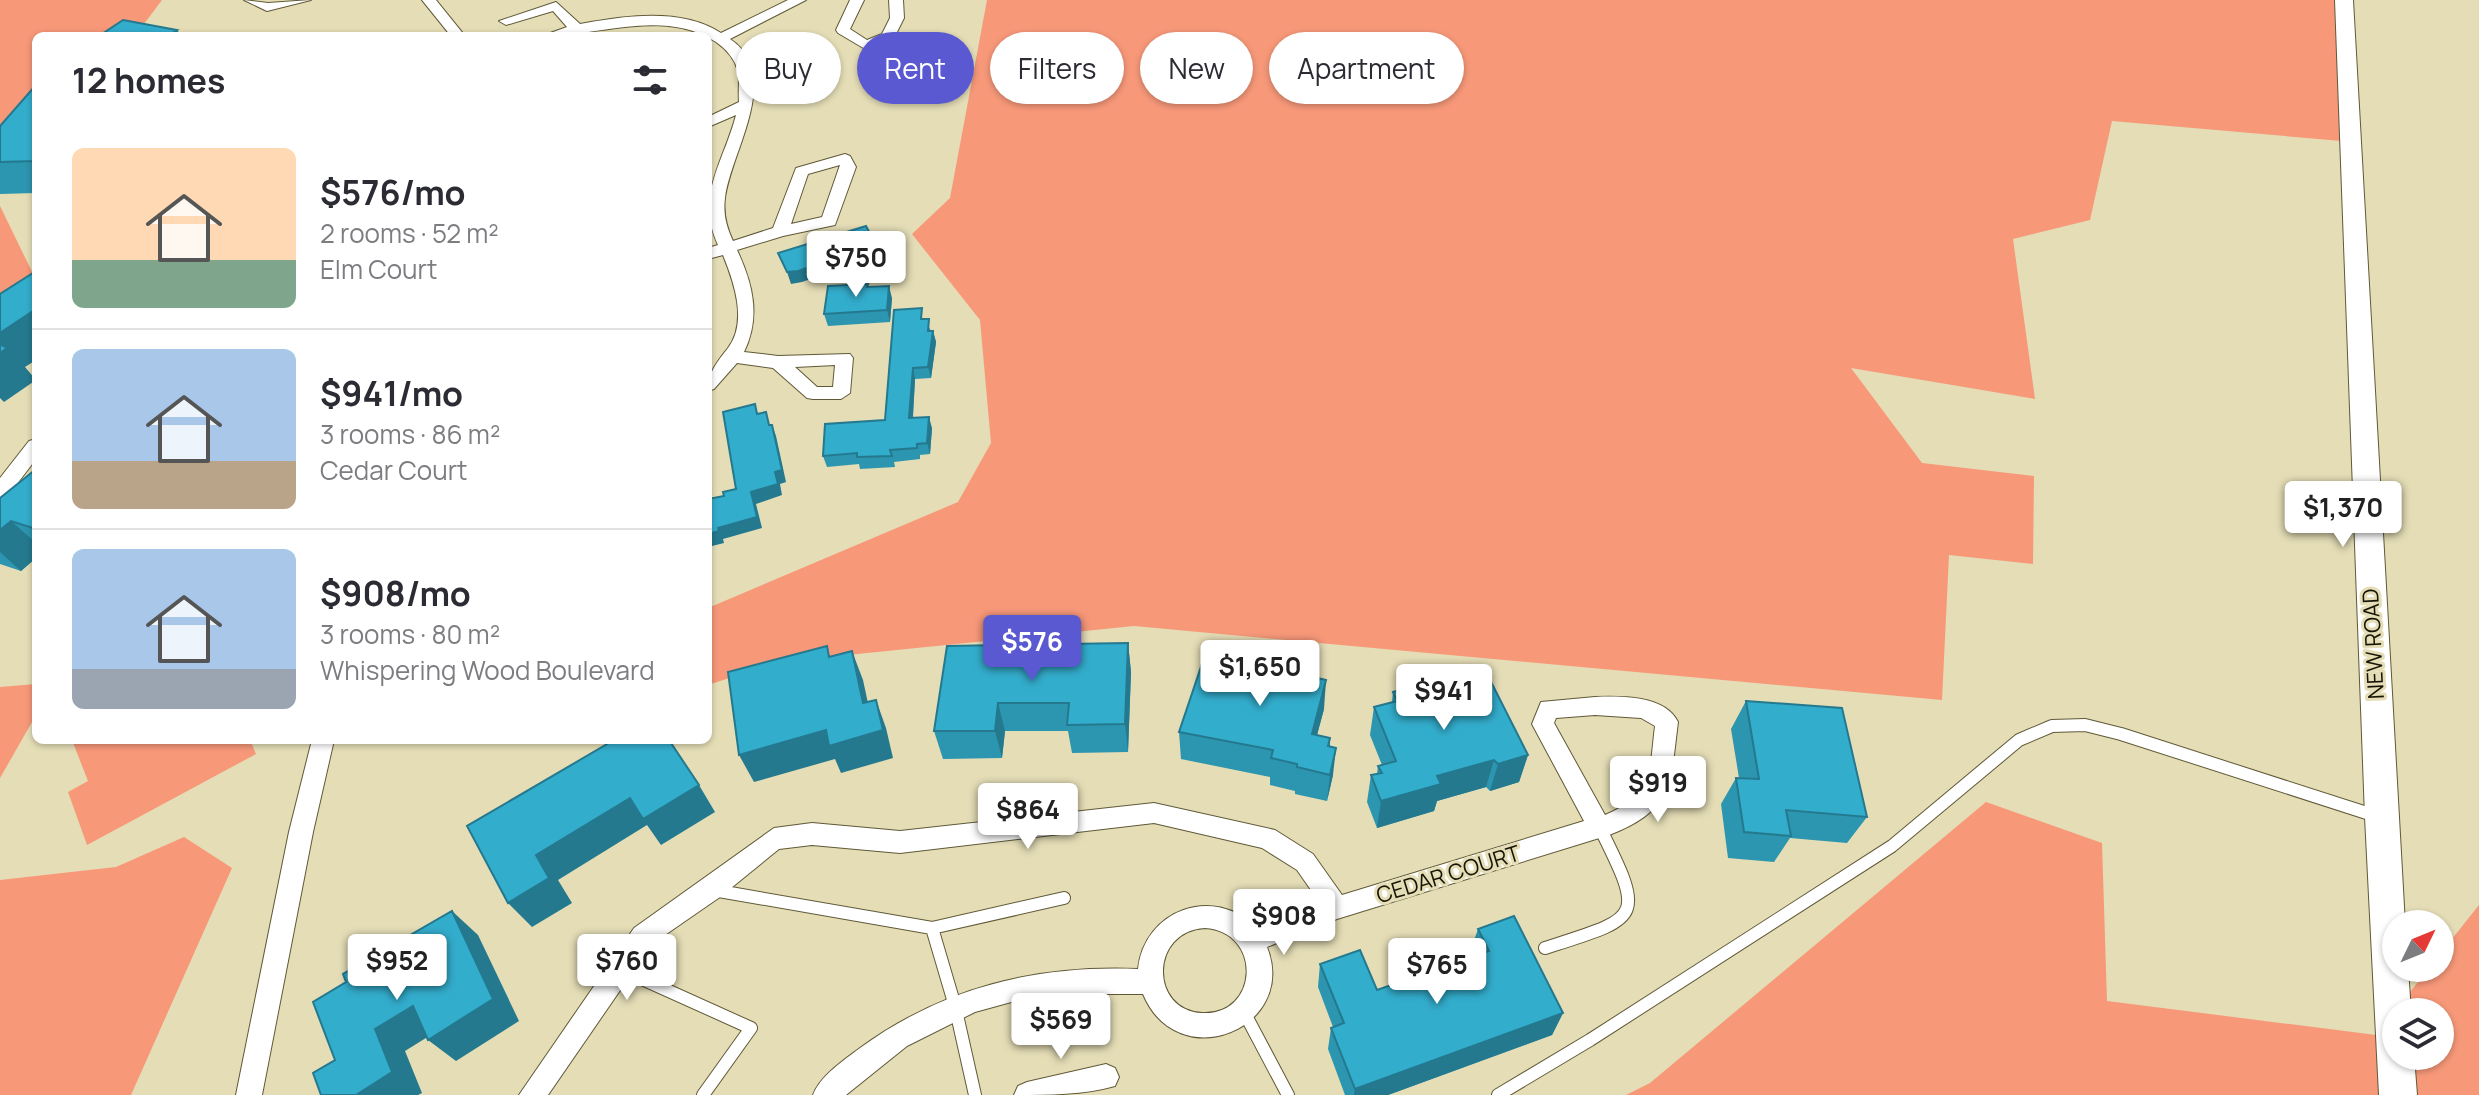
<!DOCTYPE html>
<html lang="en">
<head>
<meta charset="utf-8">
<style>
	:root { --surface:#fff; --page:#f2f2f3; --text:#2b2b33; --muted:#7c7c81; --line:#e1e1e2; --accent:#5b59d1 }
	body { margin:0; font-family:Manrope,sans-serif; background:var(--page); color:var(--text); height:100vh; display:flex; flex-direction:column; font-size:30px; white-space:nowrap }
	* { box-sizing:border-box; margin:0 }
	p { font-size:26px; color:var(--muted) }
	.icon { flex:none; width:44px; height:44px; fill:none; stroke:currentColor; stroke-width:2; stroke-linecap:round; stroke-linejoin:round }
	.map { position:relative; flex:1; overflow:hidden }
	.details { position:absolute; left:32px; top:32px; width:680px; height:712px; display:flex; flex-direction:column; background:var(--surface); border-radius:12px; box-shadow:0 2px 6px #0004 }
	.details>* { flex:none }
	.hud { position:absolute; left:736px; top:32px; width:760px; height:72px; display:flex; gap:16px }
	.needle { width:52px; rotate:47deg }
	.controls { position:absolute; left:2382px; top:910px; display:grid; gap:16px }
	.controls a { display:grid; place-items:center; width:72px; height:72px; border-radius:50%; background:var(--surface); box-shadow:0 2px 6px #0004; font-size:40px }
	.price { position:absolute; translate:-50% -68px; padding:0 18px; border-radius:8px; background:#fff; color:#222; font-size:26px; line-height:52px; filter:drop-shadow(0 2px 4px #0008) }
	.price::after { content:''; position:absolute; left:50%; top:48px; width:24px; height:18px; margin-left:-12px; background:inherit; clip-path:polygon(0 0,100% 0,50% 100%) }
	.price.on { background:var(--accent); color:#fff }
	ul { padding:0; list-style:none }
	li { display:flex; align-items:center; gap:24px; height:200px; padding:0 40px }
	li+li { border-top:2px solid var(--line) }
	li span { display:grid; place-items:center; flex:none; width:224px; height:160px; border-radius:12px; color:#555 }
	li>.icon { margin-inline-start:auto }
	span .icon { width:96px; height:96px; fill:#fffc; stroke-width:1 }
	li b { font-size:34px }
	h2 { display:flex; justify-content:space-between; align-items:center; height:96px; padding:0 40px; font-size:34px }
	.chip { padding:0 28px; border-radius:36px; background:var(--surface); box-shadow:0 2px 6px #0004; font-size:28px; line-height:72px }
	.chip.on { background:var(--accent); color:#fff }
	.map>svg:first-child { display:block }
	.green { fill:#f79879; fill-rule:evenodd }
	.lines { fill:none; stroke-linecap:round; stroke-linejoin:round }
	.lane-casing { stroke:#605937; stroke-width:14 }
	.street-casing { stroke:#605937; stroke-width:2 }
	.secondary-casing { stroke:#605937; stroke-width:2 }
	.lane { stroke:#fff; stroke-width:12 }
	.street { fill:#fff; fill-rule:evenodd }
	.secondary { fill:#fff; fill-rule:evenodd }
	.wall { fill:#2c95af }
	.shaded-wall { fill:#24798f }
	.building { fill:#33adcc; stroke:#24798f; stroke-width:2 }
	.labels { text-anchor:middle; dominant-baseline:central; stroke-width:6; stroke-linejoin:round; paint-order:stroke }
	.street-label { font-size:22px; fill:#161406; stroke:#e4ddb6 }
</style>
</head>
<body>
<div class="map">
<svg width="2479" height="1095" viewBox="0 0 2479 1095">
	<rect width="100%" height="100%" fill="#e4ddb6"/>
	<path class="green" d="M0,0H162L135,36H36V122L0,150Z
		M987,0H2343L2353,142L2112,121L2090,220L2013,239L2035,399L1851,368L1922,463L2034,476L2033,564L1949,555L1942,700L1134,626L778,662L708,685V608L958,502L991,443L980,320L912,234L950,198Z
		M0,206L36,280L0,311Z
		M36,684V715L0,778V687Z
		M72,740H250L256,754L87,845L68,792L88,781Z
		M1986,802L2102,843L2107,1001L2376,1035L2429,968H2440V954L2479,905V1095H1626L1650,1083ZM2396,1012H2440V1056H2396Z
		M184,837L232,868L131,1095H0V880L116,867Z"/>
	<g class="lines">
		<g class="lane-casing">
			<path id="lane" d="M713,890L932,928L1064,898
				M932,928L955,1006L975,1095
				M1545,948C1642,917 1646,920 1599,826
				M620,969L751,1028L703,1095
				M1244,1012L1288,1095
				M1498,1095L1590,1040L1892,846L2019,740L2052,726L2085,725L2121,734L2376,816"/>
		</g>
		<g class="street-casing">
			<path id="street" d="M244,0L268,3L311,0L267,11Z
				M422,0H436L465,36H451Z
				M788,0H806L730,39C784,75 730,153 725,198C723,213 726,226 733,241L773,228L796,168L845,154L850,156L856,167L835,225L783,236L737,250C753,284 761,317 744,352L778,356L850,354L853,358L850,393L841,399H813L807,398L773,368L737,363L714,389L708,391C708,372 718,361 728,348C748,322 734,282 723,255L708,259V248L718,245C695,195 724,162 736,115L708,127V117L739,102C738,92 740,80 738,71C735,59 726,49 716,42C663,8 600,36 542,36L567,27L553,11L506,25L499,21L556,2L580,24C623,16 681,7 721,33ZM840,165L822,217L791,224L808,174ZM835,365L833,387H817L795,367Z
				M850,0H864L850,29L867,40L882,34L890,18L889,0H903L904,18L893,40L865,49L838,33L836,30Z
				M36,439V459L7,497L0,499V478L29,441Z
				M1595,697C1620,696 1665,695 1678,722C1670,784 1674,810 1609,835L1337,919L1267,947C1299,1028 1178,1078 1143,994H1058L1015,1001L975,1012L907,1046L846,1095H813C820,1076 844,1060 860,1048C944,987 1035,965 1138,969C1144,910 1214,884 1256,928L1320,903L1297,870L1262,848L1154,823L900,853L812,845L779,849L720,897L652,944L548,1095H519L634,928L774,828L812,823L900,831L1154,803L1275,830L1313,854L1342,895L1584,821L1532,724L1541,702ZM1595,715L1641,718L1655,726C1649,774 1654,794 1605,815L1554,723L1556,718ZM1205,928C1263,932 1259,1016 1202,1013C1149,1010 1150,931 1205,928Z
				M312,740H334L313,832L262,1095H236L289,832Z
				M1106,1064L1115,1068L1119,1077L1115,1086C1083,1095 1048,1095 1014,1095L1018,1086L1027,1082Z"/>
		</g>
		<g class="secondary-casing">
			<path id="secondary" d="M2335,0H2353L2405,924H2396V968H2408L2411,1012H2396V1056H2414L2417,1095H2379L2365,817Z"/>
		</g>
		<use href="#lane" class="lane"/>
		<use href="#street" class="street"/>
		<use href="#secondary" class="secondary"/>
	</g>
	<path class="wall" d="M36,85V193L0,194V126Z
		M868,284L869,287L892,298L890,322L828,326L824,314Z
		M925,319L931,331H933L936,342L931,378L915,379L913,418L932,428L930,454L920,455V459L894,462L895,467L860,469L859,464L827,467L823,456L885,420Z
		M36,469V558L21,571L0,564V498Z
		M1128,643L1131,672L1128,752L1072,753L1068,731H1005L1002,758L943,759L934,731Z
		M1302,667L1301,675L1324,709L1317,735L1330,738V746L1333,775L1327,801L1295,794V791L1270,785V777L1181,759L1179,732Z
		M1393,692L1528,755L1519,782L1490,791L1486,787L1437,801L1434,811L1377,828L1367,802L1371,775L1377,774L1378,766L1382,765L1370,735L1374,707L1392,702Z
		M1746,701L1867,817L1847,843L1790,838L1774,862L1728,858L1721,804L1736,778H1739L1731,729Z
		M1478,929L1563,1013L1552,1035L1388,1095H1345L1328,1049L1331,1028L1333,1027L1318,987L1320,964L1377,990L1472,957L1470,952Z"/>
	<path class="shaded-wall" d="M177,30L182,36H168Z
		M876,245L879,256L802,282L791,284L787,272Z
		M889,286L892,298L890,322L887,310Z
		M36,309V360L25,367L36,380L4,402L0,398V333Z
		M933,331L936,342L931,378L928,367Z
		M913,368L915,379L912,429L909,418Z
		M929,417L932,428L930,454L927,443Z
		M772,425L776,436L786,482L780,484L782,495L756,504L762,528L723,539L724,543L708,547V534L718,528L751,492L775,472Z
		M11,521L36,543V558L21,571L0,552V530Z
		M1128,643L1131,672L1128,752L1125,724Z
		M852,651L863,680L874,731L863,703Z
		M1326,680L1324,709L1310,761L1312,734Z
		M876,700L886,728L893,758L841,773L835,759L754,782L739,755Z
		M998,703L1005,731L1002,758L995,731Z
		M1336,748L1333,775L1327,801L1330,775Z
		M1528,755L1519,782L1490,791L1498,764Z
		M1494,760L1486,787L1437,801L1434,811L1377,828L1381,801L1437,776Z
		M699,785L715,812L661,845L647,825L558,880L572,903L532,927L508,903L536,855L630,798Z
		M452,911L478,935L519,1021L456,1061L428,1040Z
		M413,1006L442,1028L405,1051L422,1093L418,1095H356L375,1029Z
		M1563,1013L1552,1035L1388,1095H1354L1355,1089Z"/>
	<path class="building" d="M123,20L177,30L168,36H99Z
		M36,85V161L0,162V126Z
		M866,226L876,245L798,271L787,272L778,253Z
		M36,271V309L0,333V294Z
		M868,284L867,287L889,286L887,310L824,314L828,286Z
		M922,308L921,319H929L928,331H933L928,367L913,368L909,418L929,417L927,443L917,444V448L890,450L892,456L857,457V453L823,456L825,424L885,420L894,310Z
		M0,344L7,348L0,353Z
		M755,404L757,414L766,412L769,425H772L782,470L775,472L778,484L751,492L757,517L718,528L719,531L708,534V499L724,496L723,492L736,489L723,412Z
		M36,469V529L11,521L0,530V498Z
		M1128,643L1125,724L1067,725L1069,703H998L995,731H934L947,646Z
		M827,646L829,657L852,651L863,703L876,700L883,730L829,746L826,730L739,755L728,672Z
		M1208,646L1302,667L1300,674L1326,680L1312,734L1330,738L1328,746L1336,748L1330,775L1297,767V764L1271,758L1273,750L1179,732Z
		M1484,668L1528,755L1498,764L1494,760L1437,776L1441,784L1381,801L1371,775L1382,773L1378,766L1396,761L1374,707L1397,701L1393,692Z
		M1746,701L1842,708L1867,817L1786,810L1791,836L1744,832L1736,778L1759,779Z
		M614,740H669L699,785L643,819L630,798L536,855L549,878L508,903L467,826Z
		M452,911L493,999L428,1040L413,1006L375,1029L392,1072L356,1095H321L313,1073L335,1060L313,1002L346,982L343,974Z
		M1514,916L1563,1013L1355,1089L1331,1028L1344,1023L1320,964L1360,950L1377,990L1489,951L1478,929Z"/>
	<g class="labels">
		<g class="street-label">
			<text transform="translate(2373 644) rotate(-93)">NEW ROAD</text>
			<text transform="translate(1448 874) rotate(-17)">CEDAR COURT</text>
		</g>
	</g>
</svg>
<div class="controls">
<a><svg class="needle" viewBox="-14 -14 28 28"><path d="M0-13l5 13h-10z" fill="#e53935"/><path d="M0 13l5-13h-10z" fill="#7c7c81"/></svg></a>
<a><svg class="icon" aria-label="layers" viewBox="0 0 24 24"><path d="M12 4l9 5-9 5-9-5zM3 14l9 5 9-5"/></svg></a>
</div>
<b class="price" style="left:856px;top:299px">$750</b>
<b class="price" style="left:2343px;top:549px">$1,370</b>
<b class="price on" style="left:1032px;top:683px">$576</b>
<b class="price" style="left:1260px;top:708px">$1,650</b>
<b class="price" style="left:1444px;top:732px">$941</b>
<b class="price" style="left:1658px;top:824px">$919</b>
<b class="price" style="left:1028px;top:851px">$864</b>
<b class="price" style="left:1284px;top:957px">$908</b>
<b class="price" style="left:397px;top:1002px">$952</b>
<b class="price" style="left:627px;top:1002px">$760</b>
<b class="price" style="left:1437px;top:1006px">$765</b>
<b class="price" style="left:1061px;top:1061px">$569</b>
<div class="hud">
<a class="chip">Buy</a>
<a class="chip on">Rent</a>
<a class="chip">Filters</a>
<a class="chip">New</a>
<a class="chip">Apartment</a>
</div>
<section class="details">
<h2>12 homes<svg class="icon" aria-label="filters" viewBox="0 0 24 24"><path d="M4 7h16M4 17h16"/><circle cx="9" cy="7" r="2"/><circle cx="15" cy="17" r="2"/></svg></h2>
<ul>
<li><span style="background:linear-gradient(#ffd9b3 70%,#7fa58c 0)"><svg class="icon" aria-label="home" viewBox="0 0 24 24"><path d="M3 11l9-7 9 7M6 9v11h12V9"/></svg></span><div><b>$576/mo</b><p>2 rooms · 52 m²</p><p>Elm Court</p></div></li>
<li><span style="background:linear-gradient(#a9c7e8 70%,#b9a48a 0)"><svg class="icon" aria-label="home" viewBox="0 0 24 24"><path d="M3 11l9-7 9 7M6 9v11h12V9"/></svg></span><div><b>$941/mo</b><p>3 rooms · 86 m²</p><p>Cedar Court</p></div></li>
<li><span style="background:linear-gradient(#a9c7e8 75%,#9aa5b1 0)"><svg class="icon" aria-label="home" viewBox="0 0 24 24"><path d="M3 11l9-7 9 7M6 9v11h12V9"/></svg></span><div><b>$908/mo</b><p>3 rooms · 80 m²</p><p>Whispering Wood Boulevard</p></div></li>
</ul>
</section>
</div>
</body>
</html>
